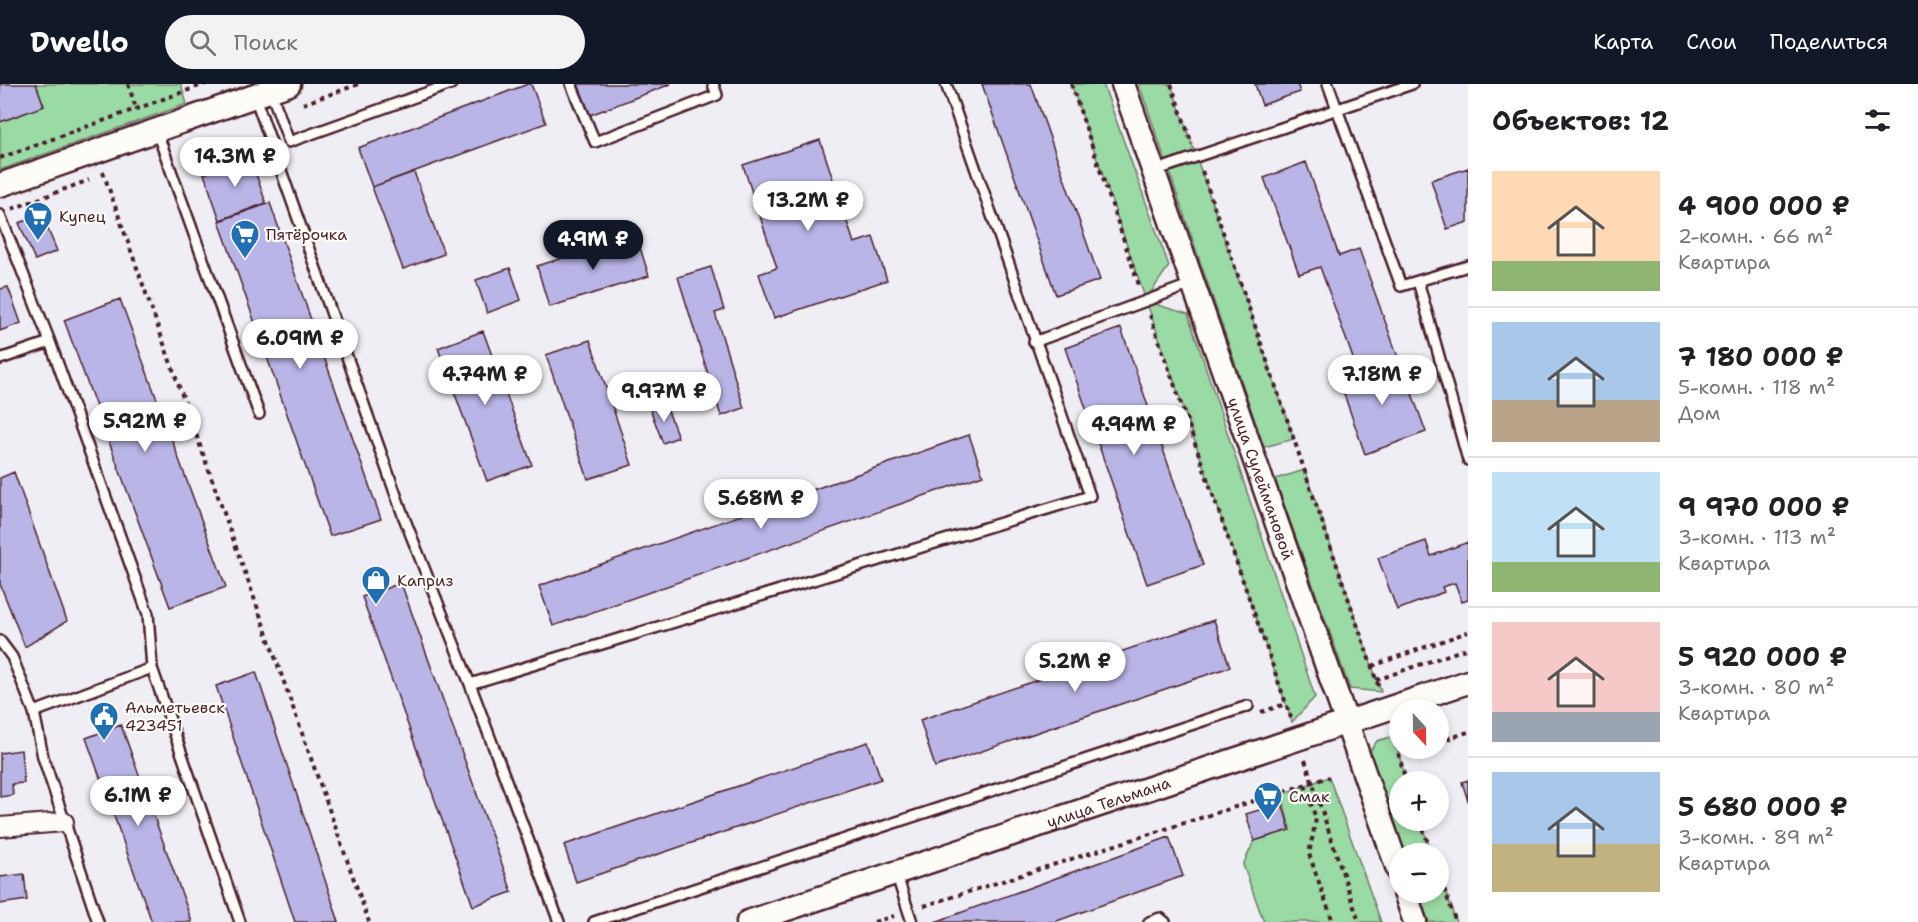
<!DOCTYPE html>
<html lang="ru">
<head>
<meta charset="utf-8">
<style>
	:root { --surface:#fff; --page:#f2f2f2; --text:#202124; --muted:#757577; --line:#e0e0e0; --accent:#111827 }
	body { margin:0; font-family:"Shantell Sans",sans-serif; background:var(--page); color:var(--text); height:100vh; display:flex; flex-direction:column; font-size:22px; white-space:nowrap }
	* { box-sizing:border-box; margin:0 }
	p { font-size:20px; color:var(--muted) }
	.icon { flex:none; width:33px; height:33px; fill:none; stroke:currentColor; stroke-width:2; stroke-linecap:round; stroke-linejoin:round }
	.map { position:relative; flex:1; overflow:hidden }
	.side { display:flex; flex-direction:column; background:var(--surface); width:450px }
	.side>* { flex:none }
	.needle { width:39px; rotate:158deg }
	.tools { position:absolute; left:1389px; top:615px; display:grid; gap:12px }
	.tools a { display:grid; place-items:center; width:60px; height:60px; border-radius:50%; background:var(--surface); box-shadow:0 3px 9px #0003; font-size:30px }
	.price { position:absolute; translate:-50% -51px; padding:0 14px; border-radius:21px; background:#fff; color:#222; font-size:20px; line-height:39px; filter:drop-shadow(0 2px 3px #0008) }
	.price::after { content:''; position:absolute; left:50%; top:36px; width:18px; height:14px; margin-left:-9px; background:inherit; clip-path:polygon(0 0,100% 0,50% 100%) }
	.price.active { background:var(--accent); color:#fff }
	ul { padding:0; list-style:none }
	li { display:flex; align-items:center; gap:18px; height:150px; padding:0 24px }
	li+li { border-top:2px solid var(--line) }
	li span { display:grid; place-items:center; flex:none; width:168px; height:120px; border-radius:0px; color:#555 }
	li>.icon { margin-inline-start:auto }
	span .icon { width:72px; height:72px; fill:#fffc; stroke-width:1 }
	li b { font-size:26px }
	h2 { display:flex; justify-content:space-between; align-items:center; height:72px; padding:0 24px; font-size:26px }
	header { display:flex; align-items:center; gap:36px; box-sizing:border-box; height:84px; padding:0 30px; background:var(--accent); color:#fff }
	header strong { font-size:28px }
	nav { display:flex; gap:33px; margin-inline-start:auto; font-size:21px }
	.search { width:420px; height:54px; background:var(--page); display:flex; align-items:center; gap:15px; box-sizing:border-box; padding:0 21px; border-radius:33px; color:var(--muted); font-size:22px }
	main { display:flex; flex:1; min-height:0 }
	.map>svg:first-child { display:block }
	.green { fill:#9adaa4; stroke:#727c68; stroke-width:1.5 }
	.building { fill:#b9b5e7; stroke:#4a1f2b; stroke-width:1.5 }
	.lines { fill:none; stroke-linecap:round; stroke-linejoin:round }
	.service-casing { stroke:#4a1f2b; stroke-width:14 }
	.minor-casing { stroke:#4a1f2b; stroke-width:22 }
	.tertiary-casing { stroke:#4a1f2b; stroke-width:27 }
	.path { stroke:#4a1f2b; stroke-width:4; stroke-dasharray:4.5 4.5; stroke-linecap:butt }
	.service { stroke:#fdfcf7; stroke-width:9 }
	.minor { stroke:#fdfcf7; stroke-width:18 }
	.tertiary { stroke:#fdfcf7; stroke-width:22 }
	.labels { text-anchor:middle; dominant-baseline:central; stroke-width:4.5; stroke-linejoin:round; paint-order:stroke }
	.poi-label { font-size:16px; fill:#4a1f2b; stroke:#fdfcf7; text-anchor:start }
	.street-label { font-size:16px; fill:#4a1f2b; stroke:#fdfcf7 }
</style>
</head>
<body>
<header>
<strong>Dwello</strong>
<div class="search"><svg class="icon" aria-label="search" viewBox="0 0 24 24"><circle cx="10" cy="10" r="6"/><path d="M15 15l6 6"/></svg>Поиск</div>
<nav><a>Карта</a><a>Слои</a><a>Поделиться</a></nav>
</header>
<main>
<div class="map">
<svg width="1468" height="838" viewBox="0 0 1468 838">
	<rect width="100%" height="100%" fill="#efeef4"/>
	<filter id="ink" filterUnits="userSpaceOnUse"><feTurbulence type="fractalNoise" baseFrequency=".0167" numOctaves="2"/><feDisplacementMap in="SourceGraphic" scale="12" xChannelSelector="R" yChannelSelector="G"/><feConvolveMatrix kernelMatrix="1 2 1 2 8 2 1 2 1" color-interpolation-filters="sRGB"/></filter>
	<g filter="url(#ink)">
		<path class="green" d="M36,0H181L187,20L0,86V38L44,22Z
			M1071,0H1103L1169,182L1145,217L1188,230L1315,613L1292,638Z
			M1139,0H1171L1294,355L1264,363Z
			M1305,386L1372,582L1381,608L1350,605L1275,395Z
			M1394,652L1406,697L1400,698V736L1420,737L1432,769H1405L1373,679L1370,667L1377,657Z
			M1329,693L1381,838H1264L1243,781L1254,757L1290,746L1282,710Z
			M1439,788L1456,838H1429L1418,809L1438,808Z"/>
		<path class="building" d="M0,0H36L44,22L0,38Z
			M528,0H531L546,39L372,103L358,64Z
			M578,0H671L590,31Z
			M982,0H1031L1100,196L1056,211Z
			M1255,0H1297L1300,8L1262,21Z
			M820,56L854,159L873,153L887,196L774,234L759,190L777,184L743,81Z
			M250,73L266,119L220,136L204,90Z
			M1306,78L1339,172L1359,165L1398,273L1358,288L1320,183L1299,190L1264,94Z
			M1468,84V138L1447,145L1431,96Z
			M414,88L444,170L403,185L372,103Z
			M270,119L381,435L330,452L219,137Z
			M42,131L57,167L35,176L19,139Z
			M636,151L649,192L549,223L537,182Z
			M711,183L724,226L715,229L744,324L721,332L678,193Z
			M510,184L521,216L487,229L476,196Z
			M8,203L21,239L0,247V205Z
			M120,215L226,503L170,523L64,236Z
			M1121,244L1203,481L1147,500L1065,264Z
			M483,247L532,381L487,397L438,264Z
			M590,256L632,381L588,395L546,271Z
			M1399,274L1426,348L1365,370L1339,296Z
			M665,319L678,353L663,359L650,325Z
			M969,351L983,391L553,542L539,502Z
			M14,388L67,537L25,563L0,500V394Z
			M1426,457L1431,472L1468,458V516L1462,518L1455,499L1442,503L1444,508L1397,526L1378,474Z
			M401,499L512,808L473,822L362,513Z
			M1214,536L1230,583L935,683L920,636Z
			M256,588L339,838H295L216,602Z
			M121,641L192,838H152L86,654Z
			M868,658L881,695L576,798L564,761Z
			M21,666L24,699L12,700L13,711L0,713V669Z
			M1468,696V717L1462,698Z
			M1282,719L1290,746L1254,757L1246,730Z
			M1169,753L1183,792L1054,838H935Z
			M24,790L27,816L0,820V793Z"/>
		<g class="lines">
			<g class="service-casing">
				<path id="service" d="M571,0L595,58L717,11L713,0
					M1328,0L1401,202L1468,182
					M271,8L289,58L451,0
					M255,13L403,431L470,600L559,838
					M157,48L259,330
					M1154,87L1412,0
					M0,131L50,258L0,275
					M1418,197L1468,376
					M50,258L148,530L152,584
					M1034,258L1192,200
					M0,557L12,573L34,628
					M470,600L1090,412L946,0
					M896,789L912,838
					M98,838L43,673L34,628L152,584L240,838
					M594,838L1248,622
					M1149,838L1160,834L1165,838"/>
			</g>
			<g class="minor-casing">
				<path id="minor" d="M0,743L64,738"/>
			</g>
			<g class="tertiary-casing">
				<g id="tertiary">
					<path id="s1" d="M1123,0L1400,791"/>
					<path d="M0,101L289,0"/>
					<path d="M1405,808L1415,838"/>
					<path id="s2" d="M748,838L1468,598"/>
				</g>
			</g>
			<path class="path" d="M128,0L137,27
				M1071,0L1140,204
				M1171,0L1192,60
				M303,20L359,0
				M0,74L205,0
				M1202,87L1379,604
				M103,88L369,838
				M12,125L89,96
				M1150,231L1291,634
				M1372,582L1468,548
				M1376,596L1468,564
				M1261,628L1286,620
				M1394,652L1406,698
				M1438,658L1468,648
				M1397,672L1419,664
				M1305,676L1359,838
				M1305,701L1316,735L1309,770L1333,838
				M1420,736L1432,770
				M1438,788L1456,838
				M924,822L1329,693
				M874,838L894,832"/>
			<use href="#service" class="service"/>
			<use href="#minor" class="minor"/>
			<use href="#tertiary" class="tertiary"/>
		</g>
	</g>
	<defs>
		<g id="supermarket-pin" transform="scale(1.5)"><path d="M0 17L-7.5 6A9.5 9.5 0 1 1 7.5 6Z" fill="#1f6fb2" stroke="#fdfcf7"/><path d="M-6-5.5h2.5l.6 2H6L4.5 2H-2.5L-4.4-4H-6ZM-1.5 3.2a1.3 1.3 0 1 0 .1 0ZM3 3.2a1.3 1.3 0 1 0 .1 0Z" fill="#fff"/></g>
		<g id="shop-pin" transform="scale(1.5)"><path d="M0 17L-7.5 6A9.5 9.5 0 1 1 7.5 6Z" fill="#1f6fb2" stroke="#fdfcf7"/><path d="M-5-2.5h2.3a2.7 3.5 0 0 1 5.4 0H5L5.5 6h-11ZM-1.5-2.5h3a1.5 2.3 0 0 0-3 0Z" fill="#fff"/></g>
		<g id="civic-pin" transform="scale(1.5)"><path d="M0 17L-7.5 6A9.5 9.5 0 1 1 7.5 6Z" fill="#1f6fb2" stroke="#fdfcf7"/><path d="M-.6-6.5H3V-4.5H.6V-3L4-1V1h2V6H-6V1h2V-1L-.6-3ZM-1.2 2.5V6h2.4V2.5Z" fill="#fff"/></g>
	</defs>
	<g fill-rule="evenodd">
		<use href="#supermarket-pin" x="38" y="132"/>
		<use href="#supermarket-pin" x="245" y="150"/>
		<use href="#shop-pin" x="376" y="496"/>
		<use href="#civic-pin" x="104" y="632"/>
		<use href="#supermarket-pin" x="1268" y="712"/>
	</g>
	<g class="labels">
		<g class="poi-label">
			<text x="59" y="132">Купец</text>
			<text x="266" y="150">Пятёрочка</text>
			<text x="397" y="496">Каприз</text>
			<text x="125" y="623">Альметьевск<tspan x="125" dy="18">423451</tspan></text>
			<text x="1289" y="712">Смак</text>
		</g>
		<g class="street-label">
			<text stroke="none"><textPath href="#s1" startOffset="418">улица Сулеймановой</textPath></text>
			<text stroke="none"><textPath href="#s2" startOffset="380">улица Тельмана</textPath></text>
		</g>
	</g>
</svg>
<div class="tools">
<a><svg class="needle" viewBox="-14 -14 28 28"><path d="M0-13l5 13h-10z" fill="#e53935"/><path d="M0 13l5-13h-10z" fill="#757577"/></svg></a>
<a>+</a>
<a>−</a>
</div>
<b class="price" style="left:235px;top:104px">14.3M ₽</b>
<b class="price" style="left:808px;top:148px">13.2M ₽</b>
<b class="price active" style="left:593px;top:187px">4.9M ₽</b>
<b class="price" style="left:300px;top:286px">6.09M ₽</b>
<b class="price" style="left:485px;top:322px">4.74M ₽</b>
<b class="price" style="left:1382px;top:322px">7.18M ₽</b>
<b class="price" style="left:664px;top:339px">9.97M ₽</b>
<b class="price" style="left:145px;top:369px">5.92M ₽</b>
<b class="price" style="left:1134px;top:372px">4.94M ₽</b>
<b class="price" style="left:761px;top:446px">5.68M ₽</b>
<b class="price" style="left:1075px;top:609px">5.2M ₽</b>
<b class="price" style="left:138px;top:743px">6.1M ₽</b>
</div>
<section class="side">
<h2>Объектов: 12<svg class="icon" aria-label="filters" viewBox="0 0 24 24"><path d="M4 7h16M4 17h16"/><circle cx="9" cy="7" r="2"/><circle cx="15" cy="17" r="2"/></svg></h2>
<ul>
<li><span style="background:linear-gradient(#ffd9b3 75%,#8fb573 0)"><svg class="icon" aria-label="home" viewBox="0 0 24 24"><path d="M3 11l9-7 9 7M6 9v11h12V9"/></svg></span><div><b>4 900 000 ₽</b><p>2-комн. · 66 m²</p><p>Квартира</p></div></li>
<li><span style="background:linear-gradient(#a9c7e8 65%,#b9a48a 0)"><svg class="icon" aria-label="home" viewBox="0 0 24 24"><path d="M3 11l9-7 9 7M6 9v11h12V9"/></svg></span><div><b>7 180 000 ₽</b><p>5-комн. · 118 m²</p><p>Дом</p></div></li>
<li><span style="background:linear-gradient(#bfe0f5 75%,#8fb573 0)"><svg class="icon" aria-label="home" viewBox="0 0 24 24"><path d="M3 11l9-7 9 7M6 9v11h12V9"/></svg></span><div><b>9 970 000 ₽</b><p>3-комн. · 113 m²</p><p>Квартира</p></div></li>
<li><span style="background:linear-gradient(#f6c9c9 75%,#9aa5b1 0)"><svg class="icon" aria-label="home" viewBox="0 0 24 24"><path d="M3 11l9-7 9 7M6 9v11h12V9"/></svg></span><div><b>5 920 000 ₽</b><p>3-комн. · 80 m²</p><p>Квартира</p></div></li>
<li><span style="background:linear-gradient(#a9c7e8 60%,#c2b280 0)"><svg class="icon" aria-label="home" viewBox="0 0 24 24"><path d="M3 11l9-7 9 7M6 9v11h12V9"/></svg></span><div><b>5 680 000 ₽</b><p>3-комн. · 89 m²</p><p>Квартира</p></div></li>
</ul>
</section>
</main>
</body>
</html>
